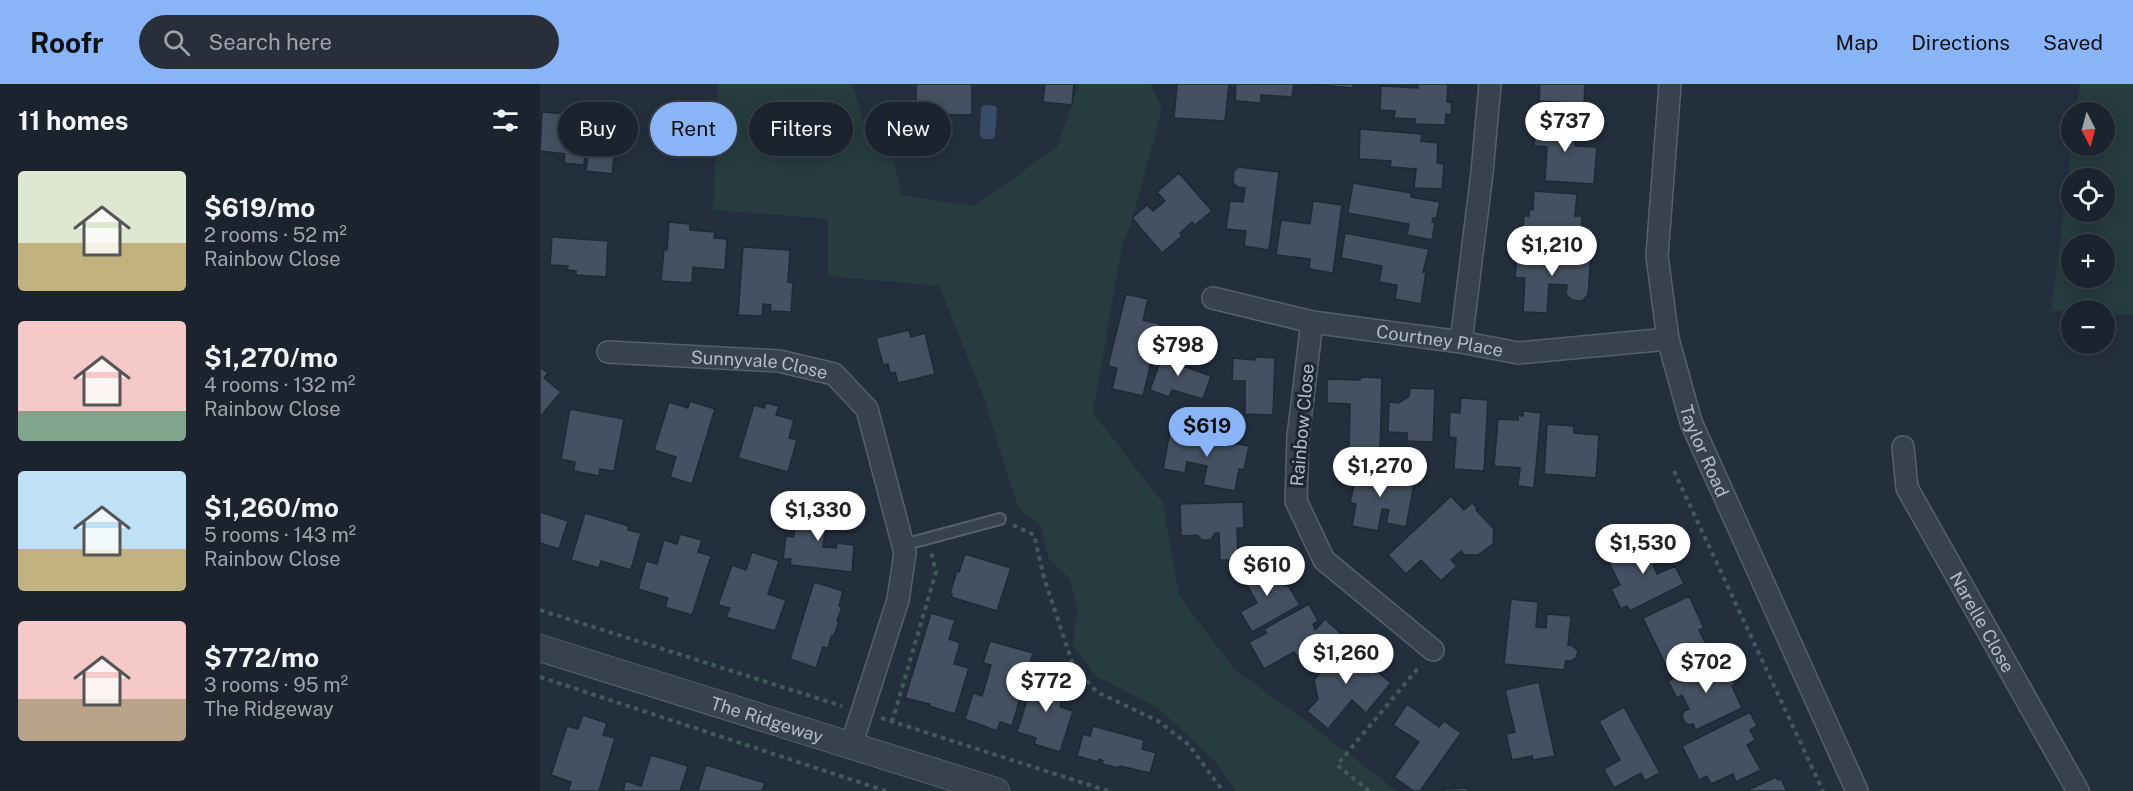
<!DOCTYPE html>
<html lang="en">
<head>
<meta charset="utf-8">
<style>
	:root { --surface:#1b232e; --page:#282f3a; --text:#f1f3f6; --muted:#a0a4aa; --line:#39404a; --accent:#8ab4f8 }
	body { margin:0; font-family:"Public Sans",sans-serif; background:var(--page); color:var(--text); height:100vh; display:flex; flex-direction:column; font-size:22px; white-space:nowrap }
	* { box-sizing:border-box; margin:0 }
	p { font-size:20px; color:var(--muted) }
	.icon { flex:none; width:33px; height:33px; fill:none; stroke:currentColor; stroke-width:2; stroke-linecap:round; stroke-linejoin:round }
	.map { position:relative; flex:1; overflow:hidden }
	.details { display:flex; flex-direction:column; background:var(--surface); width:540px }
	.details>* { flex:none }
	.top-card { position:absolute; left:18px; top:18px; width:570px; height:54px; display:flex; gap:12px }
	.needle { width:39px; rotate:174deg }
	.tools { position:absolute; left:1521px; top:18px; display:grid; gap:12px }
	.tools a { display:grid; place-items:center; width:54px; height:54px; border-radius:50%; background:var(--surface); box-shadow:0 3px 15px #0003,0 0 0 2px var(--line); font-size:30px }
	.price { position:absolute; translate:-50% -51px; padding:0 14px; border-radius:21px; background:#fff; color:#222; font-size:20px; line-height:39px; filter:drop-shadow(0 2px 3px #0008) }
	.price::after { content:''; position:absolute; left:50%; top:36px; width:18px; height:14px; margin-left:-9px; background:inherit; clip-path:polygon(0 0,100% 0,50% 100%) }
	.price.current { background:var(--accent); color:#111 }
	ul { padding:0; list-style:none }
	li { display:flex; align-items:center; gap:18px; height:150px; padding:0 18px }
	li span { display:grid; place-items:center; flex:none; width:168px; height:120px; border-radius:6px; color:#555 }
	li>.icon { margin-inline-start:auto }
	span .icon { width:72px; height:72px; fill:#fffc; stroke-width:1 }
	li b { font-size:26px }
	h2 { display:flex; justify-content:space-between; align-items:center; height:72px; padding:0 18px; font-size:26px }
	.chip { padding:0 21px; border-radius:27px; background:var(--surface); box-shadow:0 3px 15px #0003,0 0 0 2px var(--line); font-size:21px; line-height:54px }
	.chip.current { background:var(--accent); color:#111 }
	header { display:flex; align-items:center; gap:36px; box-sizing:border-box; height:84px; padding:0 30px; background:var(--accent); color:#111 }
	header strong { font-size:28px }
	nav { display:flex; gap:33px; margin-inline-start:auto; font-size:21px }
	.search { width:420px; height:54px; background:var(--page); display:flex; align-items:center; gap:15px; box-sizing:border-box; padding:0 21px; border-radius:33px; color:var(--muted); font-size:22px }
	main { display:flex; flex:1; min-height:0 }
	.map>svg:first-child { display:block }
	.green { fill:#263c3f; fill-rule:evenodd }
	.water { fill:#394c67 }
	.building { fill:#455162; stroke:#1f2835; stroke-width:1.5 }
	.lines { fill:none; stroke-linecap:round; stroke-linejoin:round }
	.service-casing { stroke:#565f6c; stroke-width:14 }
	.minor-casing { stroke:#565f6c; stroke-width:24 }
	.tertiary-casing { stroke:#565f6c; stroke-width:28 }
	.path { stroke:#44595c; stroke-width:4; stroke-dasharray:4.5 4.5; stroke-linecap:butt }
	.service { stroke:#38414e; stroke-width:10 }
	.minor { stroke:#38414e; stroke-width:21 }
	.tertiary { stroke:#38414e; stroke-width:26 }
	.labels { text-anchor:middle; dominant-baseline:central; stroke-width:6; stroke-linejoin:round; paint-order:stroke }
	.street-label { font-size:18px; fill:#b4bcc9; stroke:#1d2633 }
</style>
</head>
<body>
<header>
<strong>Roofr</strong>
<div class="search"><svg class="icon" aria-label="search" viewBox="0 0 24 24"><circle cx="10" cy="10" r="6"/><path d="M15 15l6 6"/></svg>Search here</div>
<nav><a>Map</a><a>Directions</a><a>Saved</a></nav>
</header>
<main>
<section class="details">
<h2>11 homes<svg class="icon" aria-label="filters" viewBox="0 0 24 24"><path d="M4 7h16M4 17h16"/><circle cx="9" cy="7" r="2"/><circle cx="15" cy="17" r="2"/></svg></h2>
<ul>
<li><span style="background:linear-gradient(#dfe7d0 60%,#c2b280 0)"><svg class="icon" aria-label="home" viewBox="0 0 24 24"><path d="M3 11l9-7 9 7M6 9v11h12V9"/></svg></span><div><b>$619/mo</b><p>2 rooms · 52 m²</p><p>Rainbow Close</p></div></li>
<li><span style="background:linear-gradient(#f6c9c9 75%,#7fa58c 0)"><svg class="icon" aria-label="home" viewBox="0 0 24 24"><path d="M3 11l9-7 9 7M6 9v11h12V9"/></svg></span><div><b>$1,270/mo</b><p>4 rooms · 132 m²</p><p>Rainbow Close</p></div></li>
<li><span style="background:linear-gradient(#bfe0f5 65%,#c2b280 0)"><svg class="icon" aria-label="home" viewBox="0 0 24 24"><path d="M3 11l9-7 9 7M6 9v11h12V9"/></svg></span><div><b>$1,260/mo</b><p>5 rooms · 143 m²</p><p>Rainbow Close</p></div></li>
<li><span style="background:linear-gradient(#f6c9c9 65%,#b9a48a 0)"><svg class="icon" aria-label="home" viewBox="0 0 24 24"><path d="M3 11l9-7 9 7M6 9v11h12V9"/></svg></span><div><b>$772/mo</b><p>3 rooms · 95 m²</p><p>The Ridgeway</p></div></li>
</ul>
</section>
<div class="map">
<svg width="1593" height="707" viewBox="0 0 1593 707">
	<rect width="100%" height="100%" fill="#242f3e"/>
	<path class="green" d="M178,0H312L328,50L350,57L361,111L434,122L517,63L539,0H610L622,25L591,140L583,156L553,329L623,419L639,512L696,587L746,622L857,707H696L674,676L618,624L556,592L532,560L538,527L529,494L509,475L500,441L478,424L442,309L399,202L288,192V135L173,126Z
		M1540,0H1593V231L1565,230L1564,226L1511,227L1532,62H1564V28H1536ZM1532,94H1564V128H1532ZM1532,160H1564V194H1532Z"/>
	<path class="water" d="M444,21L455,22L457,24L455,52L452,55H443L440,52L441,23Z"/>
	<path class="building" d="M376,0H432V31L376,30Z
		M505,0H534L532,21L503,18Z
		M637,0H689L685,37L634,34Z
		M696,0H754L752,13L721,11V19L695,17Z
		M767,0H813V4Z
		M878,0H908L907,18L912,19L911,31L906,30L905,41L875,40V35L854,34L855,27L840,26L841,2L878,4Z
		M1000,0H1045L1044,20L999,17Z
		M2,28L81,34L79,54L83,55L82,64L75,65L72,90L46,87L48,71H45L44,81L24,79L25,70L0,67Z
		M995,36L1036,38L1035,62L1057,63L1054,100L1005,97L1007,63L994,62Z
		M820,45L882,50L881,57L898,59L897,79L904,80L902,105L874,104L876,85L850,83L851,77L819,75Z
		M699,83L739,88L729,166L704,162L706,147L686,145L690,117L703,118L705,104L697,103L693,98L694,87Z
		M639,89L672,127L655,141L652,138L640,149L642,152L622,169L592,134L607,121L613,127L625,117L617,108Z
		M813,99L871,109V113L900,118L896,135L893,134L892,138L895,139L892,156L867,151L869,140L808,129Z
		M994,107L1037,110L1035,132H1042L1041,161L982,158L984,132H989V125L993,126Z
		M773,117L802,121L793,189L769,185L770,175L736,171L741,136L770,140Z
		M129,138L150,140V146L175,148L174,154L187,155L185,186L153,183L152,199L121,197L124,165L127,166Z
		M805,149L889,165L883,188H886L881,220L855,215L857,201L839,198L842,182L801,174Z
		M12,153L68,157L66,193L36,191V187L27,186L28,182L10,181Z
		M203,163L250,166L248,198L253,199L251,228L230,227L231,221L223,220L222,232L198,231Z
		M977,168L1051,172L1048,211L1042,217L1032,216L1026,210L1027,201L1009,200L1007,229L983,228L985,194H975Z
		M586,210L608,215L603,236L620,240L603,312L572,305L577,284L568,282Z
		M369,246L371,253L385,249L395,290L358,299L355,288L350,289L348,280L343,281L336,254Z
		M625,263L644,270L640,281L671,292L663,315L632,306L629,313L610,306Z
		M715,273L735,274L733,331L705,330V297H692L693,274L715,276Z
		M0,283L8,289L4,294L21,308L0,333Z
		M821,293L842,294L840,370L809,369L810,320L787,319V295L820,296Z
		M870,304L895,305L893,358L867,357V349L848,348L849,318L859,319L869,312Z
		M921,314L948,316L944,387L914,385L916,354L909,353L910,328L920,329Z
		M150,317L175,325L152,400L130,393L136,373L114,366L129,318L148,324Z
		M226,319L239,322L236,331L254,336L249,354L257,356L248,388L198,374L214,321L224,324Z
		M30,325L84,335L74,387L60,385L59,392L34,387L35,378L21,375Z
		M983,327L1001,329L994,404L978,402L980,384L954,382L958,335L978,336V331L983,332Z
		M1007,340L1034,342V349L1059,351L1056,394L1004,390Z
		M630,347L709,362L704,386L699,385L695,407L663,401L667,382L647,378L645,389L623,385Z
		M810,382L875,395L866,443L846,439L849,426L842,425L838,447L812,442L816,420L810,419L814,401L807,399Z
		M271,412L292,415L288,446L285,445L283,463L296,464L297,459L314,461L312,488L250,481L251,475H243L246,452L254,453L255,440L267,442Z
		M911,412L924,426L932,419L938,425L936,426L954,445L953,460L938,471H924L921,467L911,476L917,482L901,497L881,476L866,490L848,471Z
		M703,418L704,444H697L698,476H680L679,449H675L671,456H662L657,451L641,452L640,420Z
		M0,428L28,437L19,465L0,459Z
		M45,429L89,442L88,446L101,449L91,486L61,477L59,484L31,476Z
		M140,450L162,456L158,468L171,472L152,531L125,523L128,514L98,505L106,477L117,480L124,456L137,460Z
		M1120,451L1131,473L1113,481L1117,490L1135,482L1144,500L1090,527L1087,522L1081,525L1071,505L1080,501L1068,477Z
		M212,468L239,477L228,510L246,516L235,547L186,533L190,524L178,521L192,481L206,486Z
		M425,470L471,484L457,527L411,513L412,510L410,509L417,487L419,488Z
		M730,476L745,502L748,501L760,521L712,548L700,528L717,519L702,492Z
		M274,498L303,507L299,522L302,523L297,537H299L294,552L292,551L288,564L283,563L276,584L250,575Z
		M1149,512L1164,544L1159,546L1166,560L1161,562L1165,571L1129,588L1103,534Z
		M971,515L998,518L996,543L1006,544L1007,530L1031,532L1028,561L1033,562L1038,567L1036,574L1031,577H1026L1024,586L964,580Z
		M769,520L778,537L773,540L775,546L785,535L806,554L784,578L770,565L756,572L754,568L724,585L709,558L727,549L724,545Z
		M391,529L415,536L409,555L420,559L414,580L429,584L415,630L389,622L390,620L365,614Z
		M809,555L828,570L823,576L851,599L826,629L812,616L788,645L767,627L778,615L774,596Z
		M450,557L493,569L472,642L460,638L457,647L425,635L433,609L442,612L451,581L443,579Z
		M1177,573L1188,594L1191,593L1195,601L1192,602L1202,624L1156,646L1153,640L1150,641L1145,639L1142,633L1144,627L1149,625L1142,611L1137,614L1128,597Z
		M496,587L528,598L520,623L533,627L520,668L494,660L496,654L477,648Z
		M999,598L1015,672L993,676L992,672L972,676L966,650L975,648L965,606Z
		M867,620L899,643L904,637L921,649L880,707H874L854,693L879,658L853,641Z
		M1084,623L1120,689L1105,697L1101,689L1074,704L1064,685L1080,676L1059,637Z
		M1210,628L1217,642L1210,646L1215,656L1207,661L1221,686L1196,698L1193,690L1171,700L1167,692L1159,696L1142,662Z
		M43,631L67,639L63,651L75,654L59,707H28L31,698L11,691L27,642L38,645Z
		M553,642L604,656L602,665L616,669L610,689L580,682L579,684L562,680L563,677L559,675L558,678L537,672L543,650L550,652Z
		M111,671L148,682L140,707H83L86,697L101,702Z
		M166,681L225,699L222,707H158Z
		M1236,693L1238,696L1241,695L1247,707H1206Z
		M928,704V707H904L903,705Z"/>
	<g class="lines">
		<g class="service-casing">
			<path id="service" d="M363,461L460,435"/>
		</g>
		<g class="minor-casing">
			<g id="minor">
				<path id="s1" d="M1130,0L1117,172L1128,255L1151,338L1317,707"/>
				<path id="s2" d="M673,214L772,238L921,258L978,269L1128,255"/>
				<path d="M772,238L758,353L756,417L784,476L893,566"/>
				<path d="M921,258L942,89L950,0"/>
				<path id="s3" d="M68,268L239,277L294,290L327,325L365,469L358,516L311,662"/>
				<path id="s4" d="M1363,363L1367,404L1538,707"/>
			</g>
		</g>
		<g class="tertiary-casing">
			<g id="tertiary">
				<path id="s5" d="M0,564L456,707"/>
			</g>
		</g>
		<path class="path" d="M1134,387L1283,707
			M473,441L494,451L504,494L533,581L557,608L618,637L649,661L683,707
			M0,526L302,622
			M0,593L346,707
			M341,634L568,707
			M352,638L396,488L391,468
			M829,707L797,681L879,583"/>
		<use href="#service" class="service"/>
		<use href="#minor" class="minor"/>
		<use href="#tertiary" class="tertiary"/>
	</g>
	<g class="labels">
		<g class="street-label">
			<text stroke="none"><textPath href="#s2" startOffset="231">Courtney Place</textPath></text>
			<text stroke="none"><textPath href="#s3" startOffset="152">Sunnyvale Close</textPath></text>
			<text transform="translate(762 341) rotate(-85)">Rainbow Close</text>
			<text stroke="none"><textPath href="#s1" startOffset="374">Taylor Road</textPath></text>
			<text stroke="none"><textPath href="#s4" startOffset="195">Narelle Close</textPath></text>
			<text stroke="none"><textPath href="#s5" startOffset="238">The Ridgeway</textPath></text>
		</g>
	</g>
</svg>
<div class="tools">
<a><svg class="needle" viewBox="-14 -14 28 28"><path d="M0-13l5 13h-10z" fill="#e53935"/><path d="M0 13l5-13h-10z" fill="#a0a4aa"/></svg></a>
<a><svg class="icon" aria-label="locate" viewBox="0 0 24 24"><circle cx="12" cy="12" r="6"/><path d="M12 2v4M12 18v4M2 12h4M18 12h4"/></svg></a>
<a>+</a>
<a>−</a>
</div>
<b class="price" style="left:1025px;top:69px">$737</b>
<b class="price" style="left:1012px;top:193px">$1,210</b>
<b class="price" style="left:638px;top:293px">$798</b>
<b class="price current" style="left:667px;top:374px">$619</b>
<b class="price" style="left:840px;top:414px">$1,270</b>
<b class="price" style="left:278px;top:458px">$1,330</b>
<b class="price" style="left:1103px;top:491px">$1,530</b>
<b class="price" style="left:727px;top:513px">$610</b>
<b class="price" style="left:806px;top:601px">$1,260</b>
<b class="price" style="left:1166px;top:610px">$702</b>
<b class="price" style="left:506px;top:629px">$772</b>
<div class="top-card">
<a class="chip">Buy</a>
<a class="chip current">Rent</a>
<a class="chip">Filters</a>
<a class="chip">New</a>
</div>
</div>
</main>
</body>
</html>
